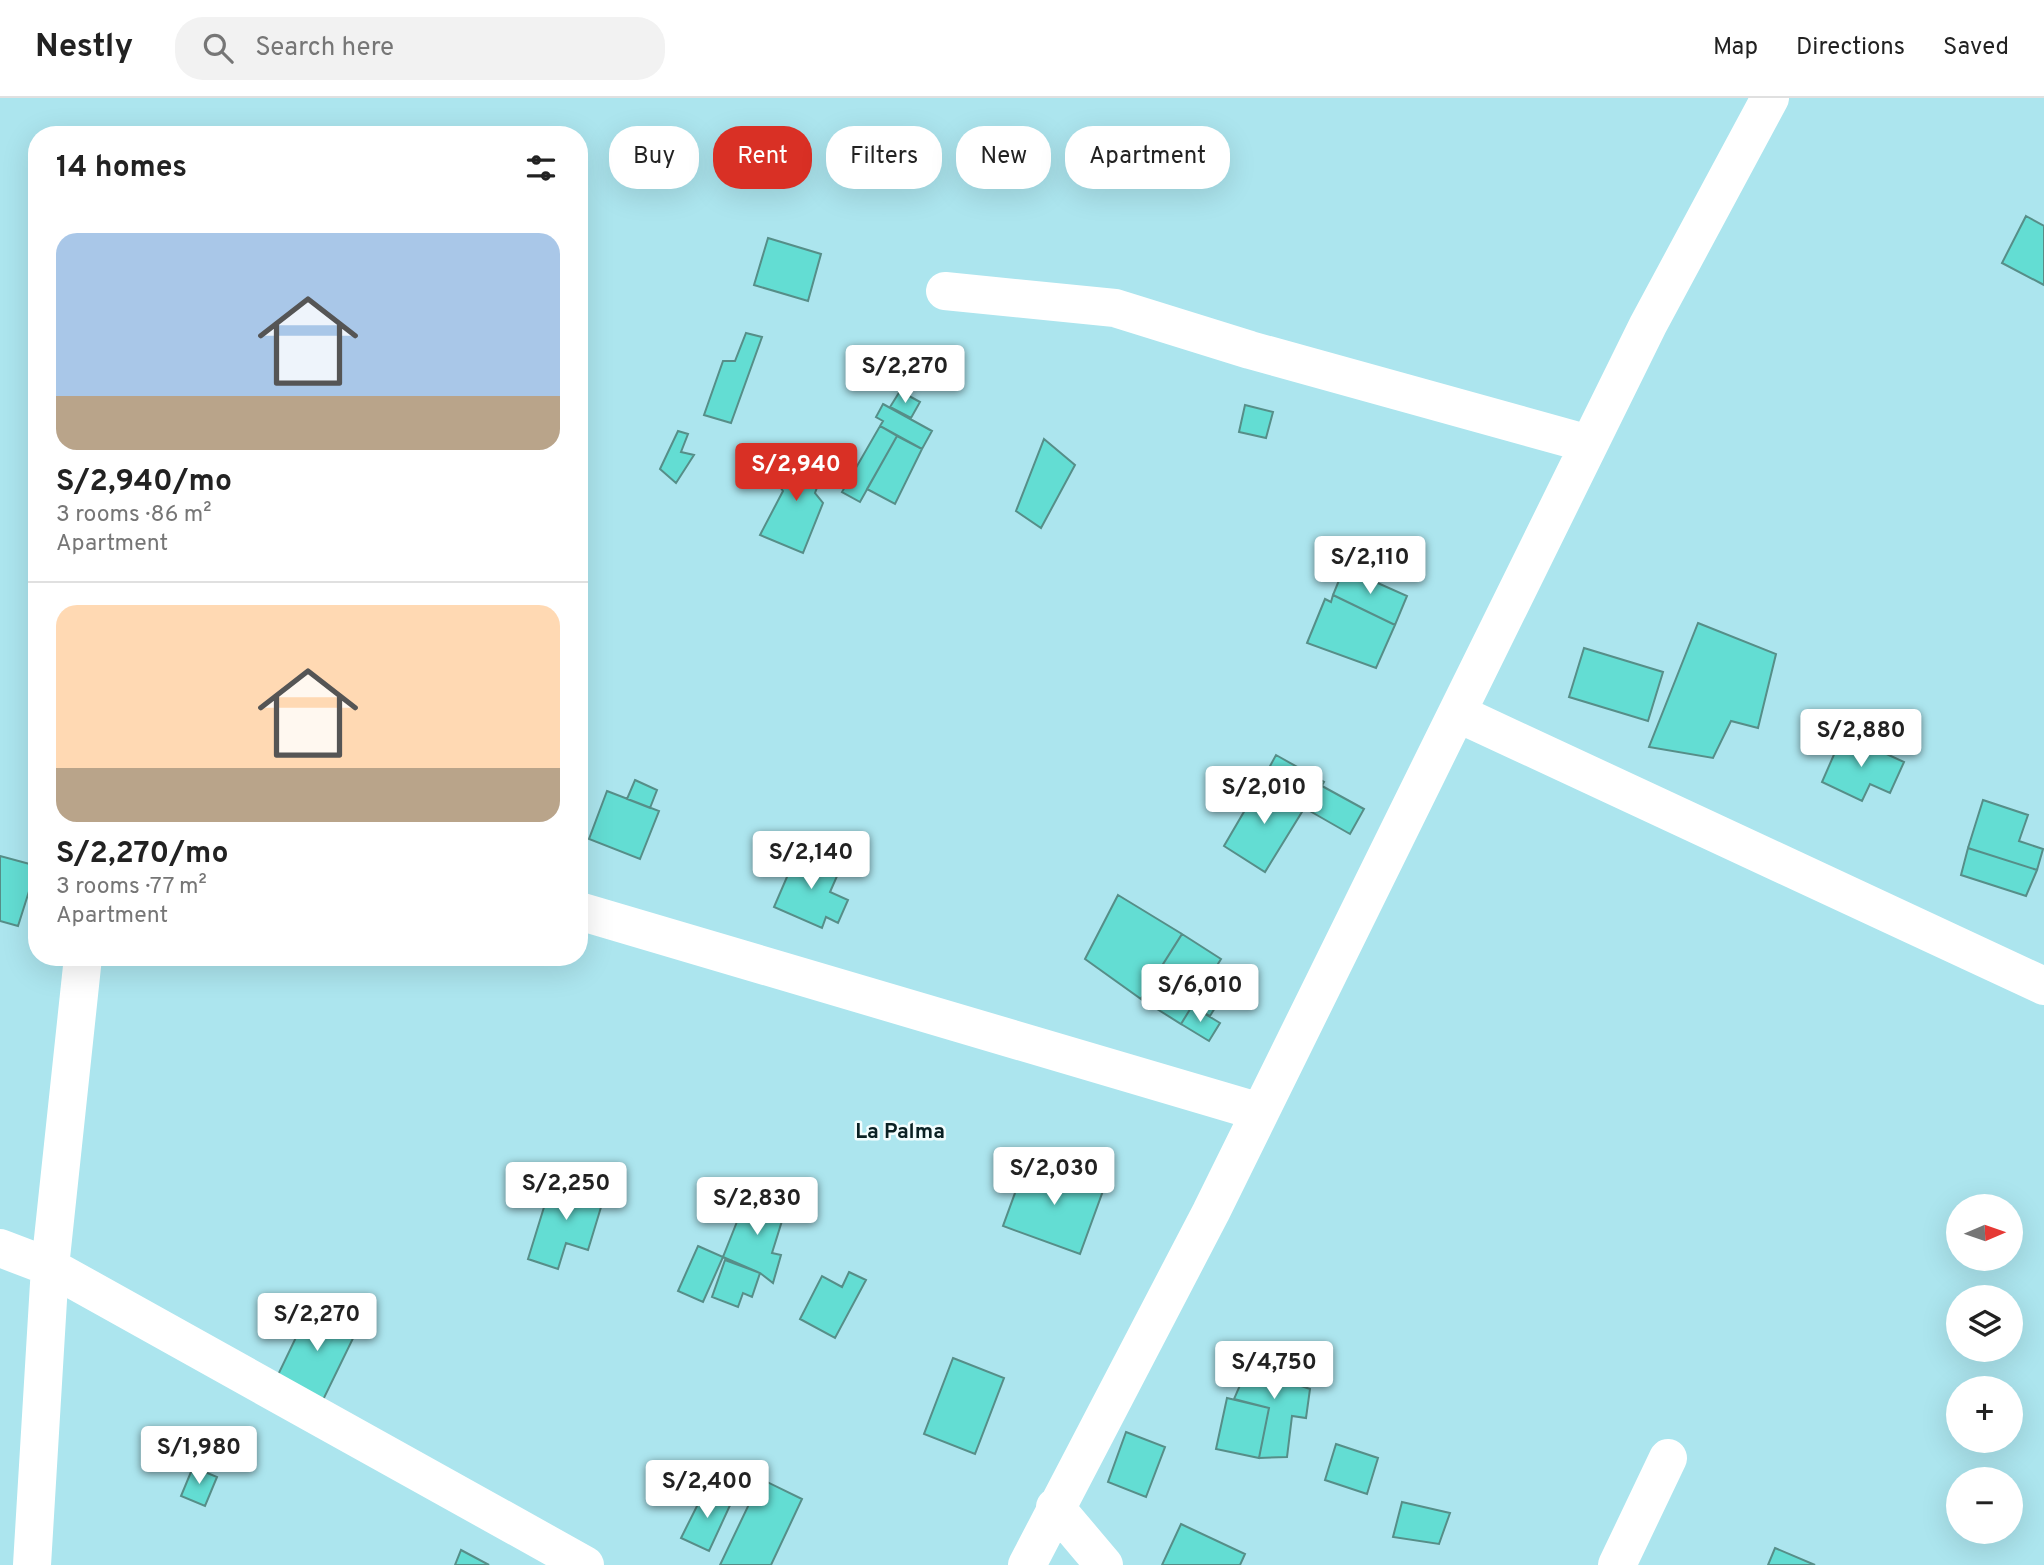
<!DOCTYPE html>
<html lang="en">
<head>
<meta charset="utf-8">
<style>
	:root { --surface:#fff; --page:#f2f2f2; --text:#222; --muted:#767676; --line:#e0e0e0; --accent:#d93025 }
	body { margin:0; font-family:Overpass,sans-serif; background:var(--page); color:var(--text); height:100vh; display:flex; flex-direction:column; font-size:26px; white-space:nowrap }
	* { box-sizing:border-box; margin:0 }
	p { font-size:23px; color:var(--muted) }
	.icon { flex:none; width:38px; height:38px; fill:none; stroke:currentColor; stroke-width:2; stroke-linecap:round; stroke-linejoin:round }
	.map { position:relative; flex:1; overflow:hidden }
	.drawer { position:absolute; left:28px; top:28px; width:560px; height:840px; display:flex; flex-direction:column; background:var(--surface); border-radius:28px; box-shadow:0 7px 28px #0002 }
	.drawer>* { flex:none }
	.top-card { position:absolute; left:609px; top:28px; width:665px; height:63px; display:flex; gap:14px }
	.needle { width:46px; rotate:88deg }
	.fabs { position:absolute; left:1946px; top:1096px; display:grid; gap:14px }
	.fabs a { display:grid; place-items:center; width:77px; height:77px; border-radius:50%; background:var(--surface); box-shadow:0 7px 28px #0002; font-size:35px }
	.price { position:absolute; translate:-50% -60px; padding:0 16px; border-radius:7px; background:#fff; color:#222; font-size:23px; line-height:46px; filter:drop-shadow(0 2px 4px #0008) }
	.price::after { content:''; position:absolute; left:50%; top:42px; width:21px; height:16px; margin-left:-10px; background:inherit; clip-path:polygon(0 0,100% 0,50% 100%) }
	.price.active { background:var(--accent); color:#fff }
	ul { padding:0; list-style:none }
	li { display:grid; align-content:center; gap:14px; height:371px; padding:0 28px }
	li+li { border-top:2px solid var(--line) }
	li span { display:grid; place-items:center; height:217px; border-radius:21px; color:#555 }
	li>.icon { margin-inline-start:auto }
	span .icon { width:126px; height:126px; fill:#fffc; stroke-width:1 }
	li b { font-size:30px }
	h2 { display:flex; justify-content:space-between; align-items:center; height:84px; padding:0 28px; font-size:30px }
	.chip { padding:0 24px; border-radius:28px; background:var(--surface); box-shadow:0 7px 28px #0002; font-size:24px; line-height:63px }
	.chip.active { background:var(--accent); color:#fff }
	header { display:flex; align-items:center; gap:42px; box-sizing:border-box; height:98px; padding:0 35px; background:var(--surface); border-bottom:2px solid var(--line) }
	header strong { font-size:33px }
	nav { display:flex; gap:38px; margin-inline-start:auto; font-size:24px }
	.search { width:490px; height:63px; background:var(--page); display:flex; align-items:center; gap:18px; box-sizing:border-box; padding:0 24px; border-radius:28px; color:var(--muted); font-size:26px }
	.map>svg:first-child { display:block }
	.building { fill:#63ddd3; stroke:#568e88; stroke-width:2 }
	.lines { fill:none; stroke-linecap:round; stroke-linejoin:round }
	.minor { stroke:#fff; stroke-width:38 }
	.labels { text-anchor:middle; dominant-baseline:central; stroke-width:5; stroke-linejoin:round; paint-order:stroke }
	.quarter-label { font-size:21px; font-weight:bold; fill:#0a2124; stroke:#f2fdfe }
</style>
</head>
<body>
<header>
<strong>Nestly</strong>
<div class="search"><svg class="icon" aria-label="search" viewBox="0 0 24 24"><circle cx="10" cy="10" r="6"/><path d="M15 15l6 6"/></svg>Search here</div>
<nav><a>Map</a><a>Directions</a><a>Saved</a></nav>
</header>
<div class="map">
<svg width="2044" height="1467" viewBox="0 0 2044 1467">
	<rect width="100%" height="100%" fill="#ace5ee"/>
	<path class="building" d="M2026,118L2044,128V187L2002,165Z
		M768,140L821,156L808,203L754,187Z
		M746,235L762,239L731,325L704,317L723,263H735Z
		M900,293L920,304L911,320L890,309Z
		M883,306L932,333L922,351L880,328L883,323L876,319Z
		M1245,307L1273,314L1266,340L1239,334Z
		M880,328L897,338L860,404L842,394Z
		M678,333L688,336L681,354L694,357L676,385L660,371Z
		M897,338L922,351L895,406L867,391Z
		M1044,341L1075,367L1041,430L1016,413Z
		M796,352L825,368L815,395L823,405L803,455L760,437L783,393L777,385L781,367Z
		M1344,470L1407,498L1395,527L1333,497Z
		M1333,497L1395,527L1376,570L1307,545L1325,501L1331,504Z
		M1698,525L1776,556L1758,630L1731,623L1713,660L1649,649Z
		M1584,550L1663,574L1648,623L1569,599Z
		M1843,636L1904,664L1890,695L1870,686L1862,703L1822,684Z
		M1276,657L1324,684L1308,712L1262,683Z
		M635,682L657,692L650,710L627,701Z
		M1262,683L1305,709L1265,774L1224,748Z
		M1322,688L1364,711L1350,736L1308,712Z
		M607,693L659,713L640,761L589,741Z
		M1983,702L2028,717L2019,743L2043,751L2037,772L1968,750Z
		M1968,750L2037,772L2026,798L1961,777Z
		M799,751L841,769L830,794L848,802L838,825L826,819L822,830L774,809Z
		M0,758L37,768L18,828L0,823Z
		M1118,797L1182,836L1141,901L1085,861Z
		M1182,836L1221,861L1181,926L1141,901Z
		M1214,873L1231,884L1210,918L1192,908Z
		M1192,908L1220,925L1209,943L1181,926Z
		M1027,1062L1104,1090L1080,1156L1003,1128Z
		M553,1080L605,1096L588,1152L566,1145L558,1171L528,1161Z
		M748,1096L786,1110L772,1155L781,1157L773,1185L760,1175L723,1159Z
		M698,1148L723,1159L703,1204L678,1193Z
		M725,1162L760,1175L752,1199L743,1195L738,1209L712,1199Z
		M849,1174L866,1182L835,1240L800,1221L822,1178L842,1189Z
		M312,1206L359,1228L322,1304L276,1281Z
		M1254,1255L1290,1261L1284,1282L1310,1291L1306,1320L1292,1318L1287,1359L1259,1360L1269,1310L1234,1301Z
		M953,1260L1004,1280L975,1356L924,1336Z
		M1227,1300L1269,1310L1259,1360L1216,1351Z
		M1126,1334L1165,1349L1146,1399L1108,1384Z
		M1336,1346L1378,1360L1367,1396L1325,1382Z
		M193,1369L217,1379L205,1408L181,1398Z
		M761,1381L802,1401L771,1467H720Z
		M706,1390L732,1403L709,1453L681,1440Z
		M1402,1404L1450,1415L1439,1446L1393,1439Z
		M1181,1426L1245,1456L1240,1467H1162Z
		M1775,1450L1815,1467H1768Z
		M461,1452L489,1467H455Z"/>
	<g class="lines">
		<path class="minor" d="M945,193L1115,210L1250,252L1589,346
			M1457,615L2044,888
			M579,813L1260,1014
			M0,1150L50,1169L585,1467
			M1055,1409L1104,1467
			M32,1467L50,1169L83,859
			M1027,1467L1211,1114L1648,227L1770,0
			M1617,1467L1668,1360"/>
	</g>
	<g class="labels">
		<g class="quarter-label">
			<text x="900" y="1034">La Palma</text>
		</g>
	</g>
</svg>
<div class="fabs">
<a><svg class="needle" viewBox="-14 -14 28 28"><path d="M0-13l5 13h-10z" fill="#e53935"/><path d="M0 13l5-13h-10z" fill="#767676"/></svg></a>
<a><svg class="icon" aria-label="layers" viewBox="0 0 24 24"><path d="M12 4l9 5-9 5-9-5zM3 14l9 5 9-5"/></svg></a>
<a>+</a>
<a>−</a>
</div>
<b class="price" style="left:905px;top:307px">S/2,270</b>
<b class="price active" style="left:796px;top:405px">S/2,940</b>
<b class="price" style="left:1370px;top:498px">S/2,110</b>
<b class="price" style="left:1861px;top:671px">S/2,880</b>
<b class="price" style="left:1264px;top:728px">S/2,010</b>
<b class="price" style="left:811px;top:793px">S/2,140</b>
<b class="price" style="left:1200px;top:926px">S/6,010</b>
<b class="price" style="left:1054px;top:1109px">S/2,030</b>
<b class="price" style="left:566px;top:1124px">S/2,250</b>
<b class="price" style="left:757px;top:1139px">S/2,830</b>
<b class="price" style="left:317px;top:1255px">S/2,270</b>
<b class="price" style="left:1274px;top:1303px">S/4,750</b>
<b class="price" style="left:199px;top:1388px">S/1,980</b>
<b class="price" style="left:707px;top:1422px">S/2,400</b>
<div class="top-card">
<a class="chip">Buy</a>
<a class="chip active">Rent</a>
<a class="chip">Filters</a>
<a class="chip">New</a>
<a class="chip">Apartment</a>
</div>
<section class="drawer">
<h2>14 homes<svg class="icon" aria-label="filters" viewBox="0 0 24 24"><path d="M4 7h16M4 17h16"/><circle cx="9" cy="7" r="2"/><circle cx="15" cy="17" r="2"/></svg></h2>
<ul>
<li><span style="background:linear-gradient(#a9c7e8 75%,#b9a48a 0)"><svg class="icon" aria-label="home" viewBox="0 0 24 24"><path d="M3 11l9-7 9 7M6 9v11h12V9"/></svg></span><div><b>S/2,940/mo</b><p>3 rooms · 86 m²</p><p>Apartment</p></div></li>
<li><span style="background:linear-gradient(#ffd9b3 75%,#b9a48a 0)"><svg class="icon" aria-label="home" viewBox="0 0 24 24"><path d="M3 11l9-7 9 7M6 9v11h12V9"/></svg></span><div><b>S/2,270/mo</b><p>3 rooms · 77 m²</p><p>Apartment</p></div></li>
</ul>
</section>
</div>
</body>
</html>
